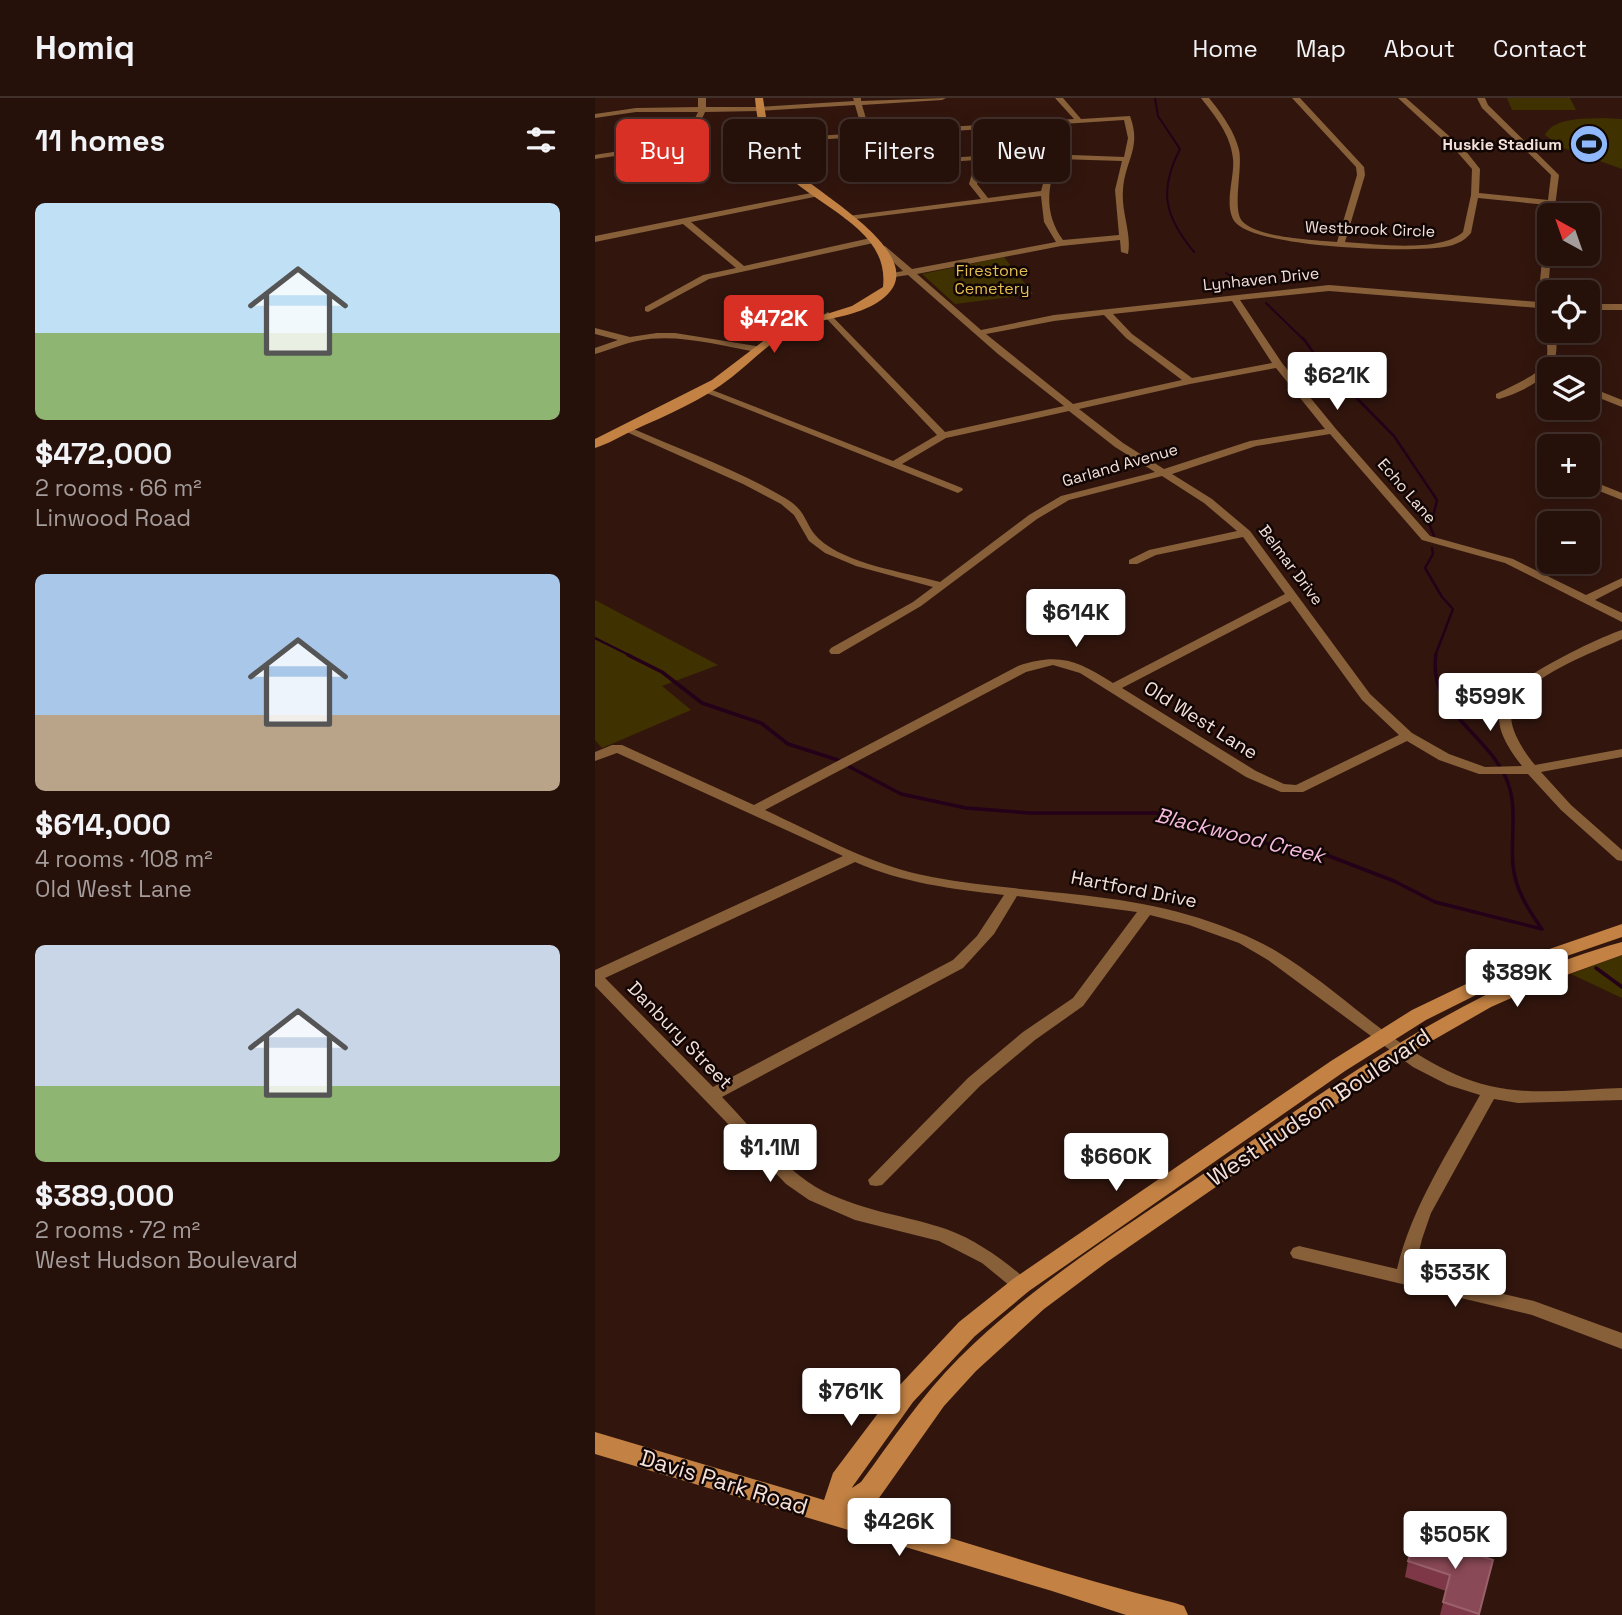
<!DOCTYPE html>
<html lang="en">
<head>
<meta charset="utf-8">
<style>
	:root { --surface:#26100a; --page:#321e18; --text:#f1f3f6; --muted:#a49d9c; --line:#42302b; --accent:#d93025 }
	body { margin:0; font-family:"Space Grotesk",sans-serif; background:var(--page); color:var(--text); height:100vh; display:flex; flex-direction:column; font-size:26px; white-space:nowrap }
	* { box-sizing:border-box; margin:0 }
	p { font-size:23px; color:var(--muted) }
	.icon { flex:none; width:38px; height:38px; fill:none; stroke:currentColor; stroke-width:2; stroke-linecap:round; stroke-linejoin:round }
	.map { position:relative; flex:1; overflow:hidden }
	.panel { display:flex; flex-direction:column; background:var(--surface); width:595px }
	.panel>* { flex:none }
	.guide { position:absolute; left:21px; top:21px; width:665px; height:63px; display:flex; gap:14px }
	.needle { width:46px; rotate:320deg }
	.fabs { position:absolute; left:942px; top:105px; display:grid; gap:14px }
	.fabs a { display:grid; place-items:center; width:63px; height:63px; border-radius:10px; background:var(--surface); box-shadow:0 4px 18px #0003,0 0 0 2px var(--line); font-size:35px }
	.price { position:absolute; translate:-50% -60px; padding:0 16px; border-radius:7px; background:#fff; color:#222; font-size:23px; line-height:46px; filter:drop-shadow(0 2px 4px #0008) }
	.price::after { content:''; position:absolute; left:50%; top:42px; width:21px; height:16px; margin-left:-10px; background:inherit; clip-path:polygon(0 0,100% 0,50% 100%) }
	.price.on { background:var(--accent); color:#fff }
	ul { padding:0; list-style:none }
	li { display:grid; align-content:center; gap:14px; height:371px; padding:0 35px }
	li span { display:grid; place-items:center; height:217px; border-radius:10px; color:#555 }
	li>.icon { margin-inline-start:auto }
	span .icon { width:126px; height:126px; fill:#fffc; stroke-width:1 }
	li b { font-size:30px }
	h2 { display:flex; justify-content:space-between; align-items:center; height:84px; padding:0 35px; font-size:30px }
	.pill { padding:0 24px; border-radius:10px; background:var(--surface); box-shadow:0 4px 18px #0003,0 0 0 2px var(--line); font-size:24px; line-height:63px }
	.pill.on { background:var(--accent); color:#fff }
	header { display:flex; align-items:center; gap:42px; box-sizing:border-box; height:98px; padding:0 35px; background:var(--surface); border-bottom:2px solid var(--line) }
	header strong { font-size:33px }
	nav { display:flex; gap:38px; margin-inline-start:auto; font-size:24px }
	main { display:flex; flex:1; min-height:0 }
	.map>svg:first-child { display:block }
	.green { fill:#403100 }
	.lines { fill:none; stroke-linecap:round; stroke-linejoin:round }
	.stream-far2 { stroke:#240019; stroke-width:2 }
	.stream-far1 { stroke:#240019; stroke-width:2.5 }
	.stream { stroke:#240019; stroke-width:3.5 }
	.street { fill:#875f39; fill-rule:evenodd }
	.secondary { fill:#c38244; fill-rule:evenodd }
	.wall { fill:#7d3746 }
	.building { fill:#8a4956; stroke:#9a616b; stroke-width:2 }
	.labels { text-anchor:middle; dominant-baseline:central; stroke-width:5; stroke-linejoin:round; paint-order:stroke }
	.far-poi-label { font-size:16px; font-weight:bold; fill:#f4e0da; stroke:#110604; text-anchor:end }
	.far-street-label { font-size:16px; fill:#f4e0da; stroke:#110604 }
	.far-park-label { font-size:16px; fill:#e5bf50; stroke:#110604 }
	.street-label { font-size:19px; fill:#f4e0da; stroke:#110604 }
	.water-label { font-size:21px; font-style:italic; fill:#f6bbdf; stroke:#110604 }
	.near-street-label { font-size:23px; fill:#f4e0da; stroke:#110604 }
</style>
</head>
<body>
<header>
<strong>Homiq</strong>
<nav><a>Home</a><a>Map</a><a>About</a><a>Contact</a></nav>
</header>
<main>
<section class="panel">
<h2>11 homes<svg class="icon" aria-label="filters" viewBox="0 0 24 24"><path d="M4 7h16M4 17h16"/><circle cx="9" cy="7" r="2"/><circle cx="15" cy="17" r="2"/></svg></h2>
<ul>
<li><span style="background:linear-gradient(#bfe0f5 60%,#8fb573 0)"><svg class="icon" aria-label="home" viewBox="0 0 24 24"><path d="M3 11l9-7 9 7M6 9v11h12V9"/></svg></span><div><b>$472,000</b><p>2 rooms · 66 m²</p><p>Linwood Road</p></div></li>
<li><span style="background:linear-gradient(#a9c7e8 65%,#b9a48a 0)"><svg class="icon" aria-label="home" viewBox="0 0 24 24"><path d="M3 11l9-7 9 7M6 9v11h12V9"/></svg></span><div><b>$614,000</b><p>4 rooms · 108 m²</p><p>Old West Lane</p></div></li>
<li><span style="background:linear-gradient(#c9d6e8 65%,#8fb573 0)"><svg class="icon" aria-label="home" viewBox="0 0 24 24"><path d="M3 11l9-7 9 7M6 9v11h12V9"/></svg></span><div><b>$389,000</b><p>2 rooms · 72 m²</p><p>West Hudson Boulevard</p></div></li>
</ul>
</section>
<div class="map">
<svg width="1027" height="1517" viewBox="0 0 1027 1517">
	<rect width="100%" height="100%" fill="#32160e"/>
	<path class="green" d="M912,0H975L981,12H917Z
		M1007,20L1027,21V71L968,50L950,37C959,19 990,21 1007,20Z
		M409,159L438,196L360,206L327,176Z
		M0,502L123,567L67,588L96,612L7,650L0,642Z
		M1027,857V900L976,876Z"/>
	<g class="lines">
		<path class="stream-far2" d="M560,0L563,18L585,51C563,93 570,119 599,154
			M631,175L648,186
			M671,205L709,242"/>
		<path class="stream-far1" d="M708,240L723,261L799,338L842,402L839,415L833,423L839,438
			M837,450L838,456L830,470L847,499L858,511L840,558
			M0,540L36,558"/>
		<path class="stream" d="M33,557L67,574L107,605L166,625L193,646L243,662
			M841,557C832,610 890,635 910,678C924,706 915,738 918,767C920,791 933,811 946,830
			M255,669L306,696L371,710L435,715H562L633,738L734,758L799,783L840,804L947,831
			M1001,870L1027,889"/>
		<path class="street" d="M103,0H111V9H165L259,3L258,0H266V3L351,0L347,2L267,7L275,34L479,21L460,0H468L486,21L535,18C547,50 530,62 528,92C526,114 537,136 533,156L526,154L525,142L466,148L322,176L386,232L459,217L734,187L943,204L950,130L954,128V156H956L952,205H954V233H959C971,273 938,290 904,301L901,300V296C956,269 961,270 943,210L734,193L645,202L687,265L741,331L835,438L918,461L991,497L1027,480V488L1000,502L1027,515V524L910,465L827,442L735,336L661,348L577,376L617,401L655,433L775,596L817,635L854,656L890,669L927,668C917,655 904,637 904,620C904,614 907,604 910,599C924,578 1002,540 1027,532V541C1000,554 916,584 916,619C917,636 930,655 940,667L1027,651V659L946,674L976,707L1027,752V763L1022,762L966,712L933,676H884L844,662L812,643L708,694H686L651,679L485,575L458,567L431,574L170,712C224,737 279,769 337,779C426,796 517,792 604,820C631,829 657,839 681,853C753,896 812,968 895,988C937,998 984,991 1027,990V1002L923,1005L899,1001L836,1115L827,1141L819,1175L939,1203L1027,1235V1251L937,1217L698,1160L695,1155L698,1150L704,1148L802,1171C817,1108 854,1053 885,997L853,987L818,969L673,862L644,845L594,827L555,817L488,908L440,942L385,988L287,1087L281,1088L275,1087L273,1082L373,980L428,934L478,900L542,814L422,798L399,836L368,870L127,999C155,1028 193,1076 228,1093C271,1114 309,1117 351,1131C382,1142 408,1162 432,1182L435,1187L432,1192L426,1194L420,1192L387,1165L344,1143L260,1122L214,1102L191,1086L0,888V872L248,758L22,655L0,663V654L17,647H27L159,707L423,568C464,554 483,563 518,585L690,496L648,439L561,457L542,466H534V462L554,452L642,433L609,405L567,378L474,402L442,421L326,508L244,556H236L234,553L236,550L318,504L338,489L261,468L230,455L214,443L199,417L186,406L148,386L25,331L34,329C86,352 141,371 190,400C213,413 209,427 224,441C251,466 309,474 345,484L434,417L466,398L560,374L520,349L474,313L351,340L307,366L367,390L368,392L363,395L104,292L112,290L298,363L342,337L230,219L228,217L233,214L350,334L469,308L403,256L313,177L293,180V176L308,173L283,150L290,148L317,171L461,144L449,124L446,98L253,122L249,120L253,118L386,101L374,86L381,62L326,66L322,64L323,62L426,55L529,59L533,40L529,22L173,45L169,43L173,41L268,35L260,7L165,13L110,14C97,49 32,56 0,61V57C29,52 91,45 103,14H41L0,20V16L41,10L103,9ZM426,59L455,60L446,93L393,100L382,86L389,62ZM463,61L527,63L520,92L524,137L468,142C449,116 452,90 463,61ZM637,203L677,265L597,280L537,236L518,216ZM509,217L531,240L587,282L478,306L391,236L459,223ZM681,270L730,331L655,343L569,371L528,345L484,311L595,286ZM695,503L767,602L804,637L701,687L689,686L661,673L527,590ZM260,764C308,785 357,791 409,797L382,838L358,862L118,989L10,880Z
			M606,0H614L618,5C629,19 640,35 644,52C648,70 637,111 647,123C662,140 720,142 742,144L762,77L761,69L697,0H705L769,69L770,77L750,144C781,146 845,155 868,134L876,97L877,71L864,56L803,0H811L870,52L885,71L884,95L953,102L956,77L887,10L882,0H890L893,7L964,77L959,117L954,119L951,117L952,107L883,100L876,135C870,142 863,146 854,148C821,156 660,150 640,124C628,108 640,79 638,61C636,37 620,18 606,0Z
			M221,94H224V98L96,124L149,168L280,139L284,142L283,144L114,181L53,214L50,213V209L108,177L141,170L88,126L0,144V138Z
			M992,206H1027V212H992Z
			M0,230L35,239L62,235H80L161,248L166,251L161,254C122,247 81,235 42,243C27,246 14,252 0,256V250L23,242L0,236Z
			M992,288L1027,302V309L992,295Z
			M992,381L1027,395V402L989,387H992Z"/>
		<path class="secondary" d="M160,0H168C171,23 176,46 191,65C213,91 346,159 286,202C261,220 229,219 201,231C176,242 158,263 137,279C108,302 72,317 39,332C26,338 13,346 0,350V341L117,282L184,231L257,208L288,189C295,126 213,108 181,65C167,46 162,24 160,0Z
			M1027,826V839L931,872L831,922L750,973L434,1193L380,1238L318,1304L258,1388L257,1390L266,1384C297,1342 327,1297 364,1260C439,1185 530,1129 617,1070C747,982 874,886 1027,844V857L952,884L896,909L814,956L512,1164L449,1211L381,1273L349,1308L284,1400L264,1412C369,1443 474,1479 580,1505L589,1508L593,1517H531L457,1493L0,1356V1334L229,1402L238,1375L302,1290L364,1224L418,1181L736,963L817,912L917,864Z"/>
	</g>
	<path class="wall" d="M898,1462L884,1517H845L851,1493L810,1479L813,1463Z"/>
	<path class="building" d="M822,1436L898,1462L884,1516L848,1504L855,1477L813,1463Z"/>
	<defs>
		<g id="stadium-disc" transform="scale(2.0125)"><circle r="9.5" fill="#8fb8fd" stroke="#110604"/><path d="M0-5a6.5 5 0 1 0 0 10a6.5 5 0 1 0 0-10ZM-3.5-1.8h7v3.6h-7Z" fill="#111"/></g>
	</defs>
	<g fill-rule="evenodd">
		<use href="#stadium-disc" x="994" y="46"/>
	</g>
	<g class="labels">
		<g class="far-poi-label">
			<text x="967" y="46">Huskie Stadium</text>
		</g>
		<g class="far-street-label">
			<text transform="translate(775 131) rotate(2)">Westbrook Circle</text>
			<text transform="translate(666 181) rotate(-6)">Lynhaven Drive</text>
			<text transform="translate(525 367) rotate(-16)">Garland Avenue</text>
			<text transform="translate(812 393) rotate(49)">Echo Lane</text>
			<text transform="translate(696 467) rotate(53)">Belmar Drive</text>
		</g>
		<g class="far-park-label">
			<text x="397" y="172">Firestone<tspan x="397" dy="18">Cemetery</tspan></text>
		</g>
		<g class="street-label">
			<text transform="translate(606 622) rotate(32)">Old West Lane</text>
			<text transform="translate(539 791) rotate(11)">Hartford Drive</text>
			<text transform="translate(85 937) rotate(46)">Danbury Street</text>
		</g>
		<g class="water-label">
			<text transform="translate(645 737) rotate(14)">Blackwood Creek</text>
		</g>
		<g class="near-street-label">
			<text transform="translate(724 1009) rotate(-34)">West Hudson Boulevard</text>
			<text transform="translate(129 1384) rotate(17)">Davis Park Road</text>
		</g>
	</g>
</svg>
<div class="fabs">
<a><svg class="needle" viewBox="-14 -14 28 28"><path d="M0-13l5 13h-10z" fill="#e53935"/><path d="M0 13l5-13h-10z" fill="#a49d9c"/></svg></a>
<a><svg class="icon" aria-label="locate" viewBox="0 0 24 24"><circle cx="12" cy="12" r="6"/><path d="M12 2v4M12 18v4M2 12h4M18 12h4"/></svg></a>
<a><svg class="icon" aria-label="layers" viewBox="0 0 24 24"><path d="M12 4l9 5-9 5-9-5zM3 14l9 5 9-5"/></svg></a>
<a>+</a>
<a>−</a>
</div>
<b class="price on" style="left:179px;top:257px">$472K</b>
<b class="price" style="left:742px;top:314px">$621K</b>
<b class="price" style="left:481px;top:551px">$614K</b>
<b class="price" style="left:895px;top:635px">$599K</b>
<b class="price" style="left:922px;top:911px">$389K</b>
<b class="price" style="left:175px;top:1086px">$1.1M</b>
<b class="price" style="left:521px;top:1095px">$660K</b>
<b class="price" style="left:860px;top:1211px">$533K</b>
<b class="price" style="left:256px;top:1330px">$761K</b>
<b class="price" style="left:304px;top:1460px">$426K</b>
<b class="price" style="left:860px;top:1473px">$505K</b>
<div class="guide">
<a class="pill on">Buy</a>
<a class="pill">Rent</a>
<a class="pill">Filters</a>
<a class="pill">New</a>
</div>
</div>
</main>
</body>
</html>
